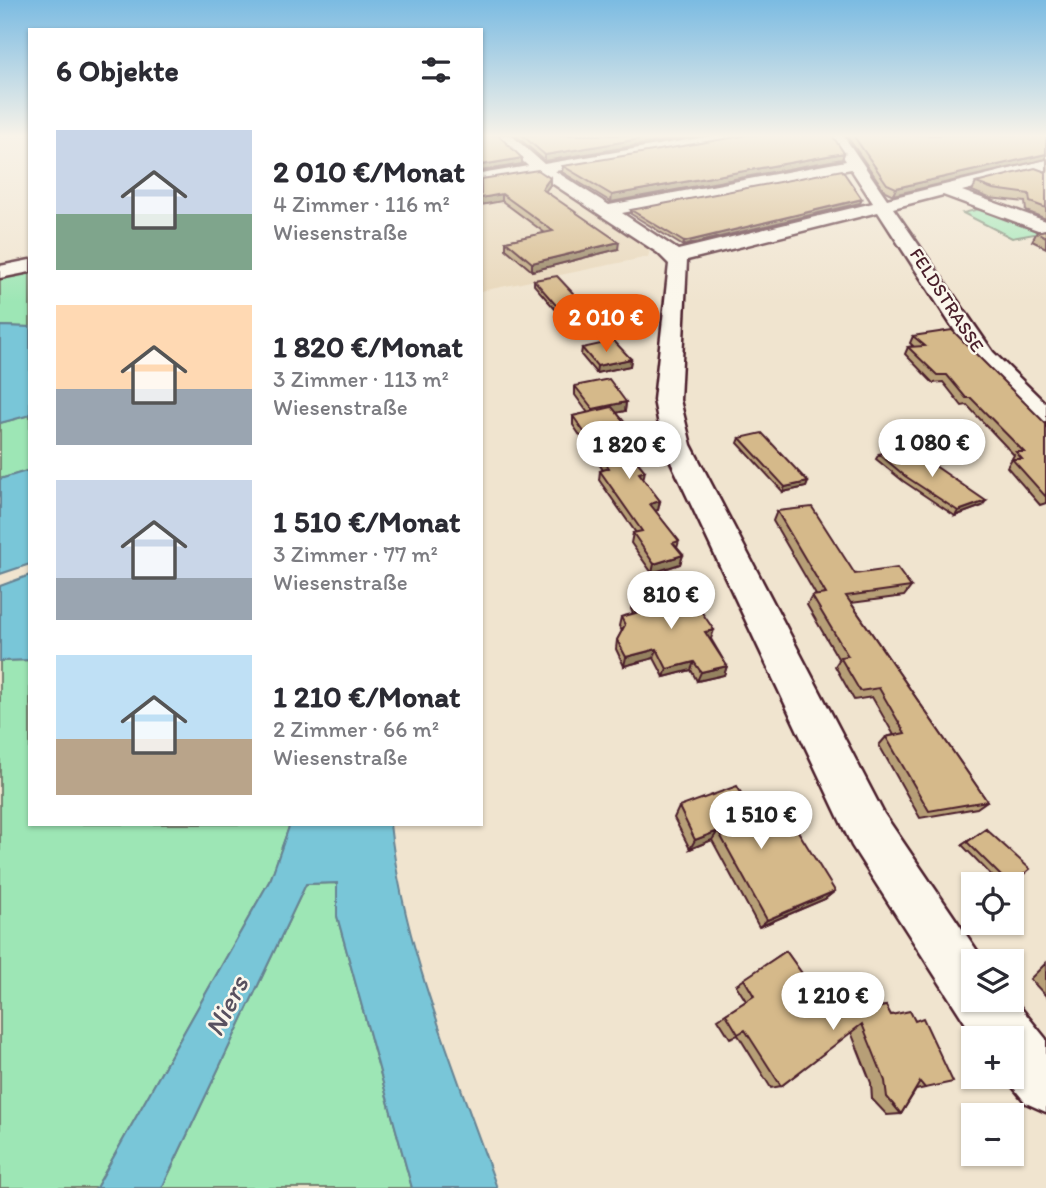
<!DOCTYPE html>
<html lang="de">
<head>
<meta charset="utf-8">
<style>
	:root { --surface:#fff; --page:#f2f2f3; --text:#2b2b33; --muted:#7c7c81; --accent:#ea580c }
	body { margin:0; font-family:Itim,sans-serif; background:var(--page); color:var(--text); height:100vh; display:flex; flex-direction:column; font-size:26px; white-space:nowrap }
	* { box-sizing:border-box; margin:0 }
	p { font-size:23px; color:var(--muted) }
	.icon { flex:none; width:38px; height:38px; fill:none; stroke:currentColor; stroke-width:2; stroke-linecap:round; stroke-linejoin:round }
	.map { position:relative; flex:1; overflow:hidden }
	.details { position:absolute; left:28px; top:28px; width:455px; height:798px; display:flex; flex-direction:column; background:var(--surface); border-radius:0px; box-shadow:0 2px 5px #0004 }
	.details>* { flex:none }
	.buttons { position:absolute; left:961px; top:872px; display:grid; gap:14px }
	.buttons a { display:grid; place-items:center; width:63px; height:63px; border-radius:0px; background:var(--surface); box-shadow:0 2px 5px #0004; font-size:35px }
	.price { position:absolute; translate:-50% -60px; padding:0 16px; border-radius:24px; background:#fff; color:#222; font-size:23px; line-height:46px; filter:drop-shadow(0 2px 4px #0008) }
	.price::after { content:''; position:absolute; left:50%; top:42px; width:21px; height:16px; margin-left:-10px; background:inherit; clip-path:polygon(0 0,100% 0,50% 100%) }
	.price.current { background:var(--accent); color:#fff }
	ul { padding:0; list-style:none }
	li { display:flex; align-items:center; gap:21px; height:175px; padding:0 28px }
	li span { display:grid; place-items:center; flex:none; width:196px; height:140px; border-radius:0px; color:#555 }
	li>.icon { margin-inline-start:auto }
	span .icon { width:84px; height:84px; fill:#fffc; stroke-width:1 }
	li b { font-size:30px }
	h2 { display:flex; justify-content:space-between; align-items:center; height:84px; padding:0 28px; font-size:30px }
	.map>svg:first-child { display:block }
	.built { fill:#e8d7ba }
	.green { fill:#9de6b5; stroke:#748270; stroke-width:2 }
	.water { fill:#79c6d8; stroke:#668393; stroke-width:2 }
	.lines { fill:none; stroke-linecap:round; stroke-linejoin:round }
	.minor-casing { stroke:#4a1f2b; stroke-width:5 }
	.minor { fill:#fbf7ec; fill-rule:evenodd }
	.wall { fill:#b79f77; stroke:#4a1f2b; stroke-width:2 }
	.shaded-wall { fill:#958261; stroke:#4a1f2b; stroke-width:2 }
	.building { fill:#d5b98a; stroke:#4a1f2b; stroke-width:2 }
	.labels { text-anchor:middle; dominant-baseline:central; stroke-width:5; stroke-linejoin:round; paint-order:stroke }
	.far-street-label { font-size:19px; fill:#4a1f2b; stroke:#fbf7ec }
	.near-water-label { font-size:28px; font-style:italic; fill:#58515f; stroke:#fbf7ec }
</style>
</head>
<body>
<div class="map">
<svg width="1046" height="1188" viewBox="0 0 1046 1188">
	<rect width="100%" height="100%" fill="#f0e4cf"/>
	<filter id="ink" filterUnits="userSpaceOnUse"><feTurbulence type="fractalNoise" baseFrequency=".0143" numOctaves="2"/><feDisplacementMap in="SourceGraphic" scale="14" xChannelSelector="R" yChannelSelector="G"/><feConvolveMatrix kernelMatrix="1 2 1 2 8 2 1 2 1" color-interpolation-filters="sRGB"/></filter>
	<g filter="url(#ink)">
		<path class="built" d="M536,175L650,250L648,257L481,291V186Z"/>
		<path class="green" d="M983,208L1046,232L1012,238L963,213Z
			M30,272V327L0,326V278Z
			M30,415V470L0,479V423Z
			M30,660V824H290L271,878L96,1188H0V661Z
			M338,883L337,916L412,1188H162L306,884Z"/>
		<path class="water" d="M0,326L30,327V415L0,423Z
			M30,470V564L0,574V479Z
			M30,575V660L0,661V586Z
			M290,824H390C404,951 455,1068 497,1188H412L337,916V883L306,884L162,1188H96L271,878Z"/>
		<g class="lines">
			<g class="minor-casing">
				<path id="minor" d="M495,135H511L544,164L717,135H753L746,139L555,171L609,205L846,161L829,135H843L887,199L1046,160V170L962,191L1046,221V233L943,195L893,208L993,352L1046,404V427L1036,425L975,362L878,212L687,260L680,400L691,445L884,814L984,961H973V999L1012,997L1046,1039V1112L1026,1103L1004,1076H1012V1038H975L852,846L663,445L654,400L669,264L658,253L538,174L481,184V174L528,166ZM851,169L873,203L678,250L622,213Z
					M30,260V272L0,278V266Z"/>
			</g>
			<use href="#minor" class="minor"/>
		</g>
		<path class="wall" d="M515,135H699L545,161Z
			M846,135H1046L893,195L885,191Z
			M844,153L842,159L611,202L562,172L563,166Z
			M1046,172V219L1026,211L1025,202L989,198L972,191L976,183Z
			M550,178V185L545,191L618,249L532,271L506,249V241L545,233L502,201L481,179Z
			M862,199L860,203L683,246L631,214V210Z
			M1046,230V248L1032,241L1037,232Z
			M534,280L585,311L561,316L534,285Z
			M913,336L1046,424V503L1040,505L1007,467L1014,455L967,405L962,406L943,382L933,383L905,354L908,347L913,346L910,343Z
			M582,348L631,359L630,366L596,373L581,355Z
			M575,386L626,402L625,411L616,413L630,429L629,433L635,441L633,450L629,451L643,479L660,501L658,510L655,511L679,541L677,548L683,555L680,564L652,573L631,543L633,533H636L599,480L600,471L603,470L573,425V416L588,413L575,395Z
			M740,438L808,482L806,487L783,492L738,443Z
			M879,454L982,506L955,516L903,481L876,459Z
			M777,511L855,574L911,587L904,596L851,603L987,801L977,808L920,818L879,745L886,737L894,735L872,697L854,700L835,666L839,660L807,605L812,596L816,595L773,521Z
			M633,600L711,639L727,666L724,675L697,681L691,670L664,677L654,658L624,666L616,649L617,640L622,631L619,626L621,617L633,614L631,609Z
			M679,807L755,817L835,891L825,899L759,927L712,840L690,849L674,818Z
			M986,829L1012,884H1000L962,845Z
			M786,951L833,1017L886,1006L925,1088L916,1090L901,1114L887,1115L872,1099L871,1083L851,1032L781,1086L771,1088L738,1035L730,1038L718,1019L746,1001L736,985Z
			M1046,963V996L1030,979Z"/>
		<path class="shaded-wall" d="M663,135H699L545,161V155Z
			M844,153L842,159L611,202L612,195Z
			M1046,154V159L893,195L896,188Z
			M522,158V164L481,171V165Z
			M550,178V185L542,196V189Z
			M502,194V201L481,205V198Z
			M862,199L860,203L683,246L684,242Z
			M619,242L618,249L532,271V263Z
			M585,306V311L561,316V311Z
			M631,359L630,366L596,373L597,366Z
			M626,402L625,411L592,418L593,409Z
			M635,441L633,450L622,453L623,444Z
			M645,471L643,480L639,473Z
			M808,482L806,487L783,492L785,487Z
			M660,501L658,510L648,513L650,504Z
			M986,501L982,506L955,516L958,511Z
			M683,555L680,564L652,573L654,564Z
			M714,630L711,639L702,641L705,632Z
			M657,649L654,658L624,666L626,657Z
			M694,662L691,670L664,677L667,669Z
			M727,666L724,675L697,681L701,672Z
			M718,831L712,840L690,849L695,840Z
			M835,891L825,899L759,927L767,920Z"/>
		<path class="building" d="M481,135H498L522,158L481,165Z
			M522,135H663L545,155Z
			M748,135H832L844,153L612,195L563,166Z
			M853,135H1046V154L896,188L887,184Z
			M1035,168L1046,172V208L1030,202L1029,194L993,189L976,183Z
			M538,170L550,178L542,189L619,242L532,263L506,241L553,231L502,194L481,198V179Z
			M842,170L862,199L684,242L631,210Z
			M1046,230V237L1037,232Z
			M557,276L585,306L561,311L534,280Z
			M952,330L1046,424V497L1012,459H1022L1016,452H1024L971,398H966L947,375H937L908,347L925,346L913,336Z
			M614,341L631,359L597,366L582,348Z
			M609,379L626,402L593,409L575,386Z
			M612,407L630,429L626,430L635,441L623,444L645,471L639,473L660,501L650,504L679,541L673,543L683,555L654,564L633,533L642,531L600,471L609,468L573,416Z
			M762,433L808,482L785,487L740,438Z
			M906,446L986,501L958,511L905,476L879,454Z
			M812,507L855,574L897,568L911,587L846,596L987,801L929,811L886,737L905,733L879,688L860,691L840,657L848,656L812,596L826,594L777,511Z
			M685,588L714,630L705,632L727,666L701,672L694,662L667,669L657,649L626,657L617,640L625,625L621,617L639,612L633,600Z
			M737,786L755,817L783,807L835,891L767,920L718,831L695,840L679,807Z
			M986,829L1030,869L1012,884H1009L967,842Z
			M786,951L833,1017L886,1006L891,1015L910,1011L915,1021L923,1018L953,1082L925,1088L920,1082L901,1114L887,1097L885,1081L862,1024L781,1086L745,1030L738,1034L726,1014L754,996L744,979Z"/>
	</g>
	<linearGradient id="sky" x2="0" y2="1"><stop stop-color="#7bbbe2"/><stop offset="0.45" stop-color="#f8f3e9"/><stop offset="1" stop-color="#f8f3e9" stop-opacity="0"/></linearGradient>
	<rect width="1046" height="302" fill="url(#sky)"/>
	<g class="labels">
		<g class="far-street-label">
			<text transform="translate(947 300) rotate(57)">FELDSTRASSE</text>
		</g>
		<g class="near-water-label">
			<text transform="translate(226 1006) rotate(-63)">Niers</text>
		</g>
	</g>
</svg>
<div class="buttons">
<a><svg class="icon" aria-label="locate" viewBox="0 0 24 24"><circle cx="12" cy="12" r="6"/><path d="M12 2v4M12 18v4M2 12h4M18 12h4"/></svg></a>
<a><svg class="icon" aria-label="layers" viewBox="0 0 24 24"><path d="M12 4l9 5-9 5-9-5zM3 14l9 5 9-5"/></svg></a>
<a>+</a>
<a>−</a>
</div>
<b class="price current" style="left:606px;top:354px">2 010 €</b>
<b class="price" style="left:932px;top:479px">1 080 €</b>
<b class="price" style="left:629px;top:481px">1 820 €</b>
<b class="price" style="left:671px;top:631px">810 €</b>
<b class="price" style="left:761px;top:851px">1 510 €</b>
<b class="price" style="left:833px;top:1032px">1 210 €</b>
<section class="details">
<h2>6 Objekte<svg class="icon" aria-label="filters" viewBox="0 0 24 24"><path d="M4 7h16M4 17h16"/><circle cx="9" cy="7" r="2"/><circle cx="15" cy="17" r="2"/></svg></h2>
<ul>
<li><span style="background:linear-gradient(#c9d6e8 60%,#7fa58c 0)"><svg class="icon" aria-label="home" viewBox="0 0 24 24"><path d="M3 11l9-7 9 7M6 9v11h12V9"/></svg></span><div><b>2 010 €/Monat</b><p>4 Zimmer · 116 m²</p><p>Wiesenstraße</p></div></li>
<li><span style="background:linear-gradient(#ffd9b3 60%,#9aa5b1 0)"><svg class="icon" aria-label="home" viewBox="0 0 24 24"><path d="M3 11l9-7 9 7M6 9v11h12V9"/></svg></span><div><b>1 820 €/Monat</b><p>3 Zimmer · 113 m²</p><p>Wiesenstraße</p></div></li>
<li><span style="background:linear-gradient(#c9d6e8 70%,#9aa5b1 0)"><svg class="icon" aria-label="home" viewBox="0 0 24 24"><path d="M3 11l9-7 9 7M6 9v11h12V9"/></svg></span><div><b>1 510 €/Monat</b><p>3 Zimmer · 77 m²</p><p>Wiesenstraße</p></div></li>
<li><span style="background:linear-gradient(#bfe0f5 60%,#b9a48a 0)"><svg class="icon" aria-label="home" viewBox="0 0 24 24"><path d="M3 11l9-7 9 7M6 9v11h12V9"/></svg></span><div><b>1 210 €/Monat</b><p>2 Zimmer · 66 m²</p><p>Wiesenstraße</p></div></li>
</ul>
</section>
</div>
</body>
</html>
